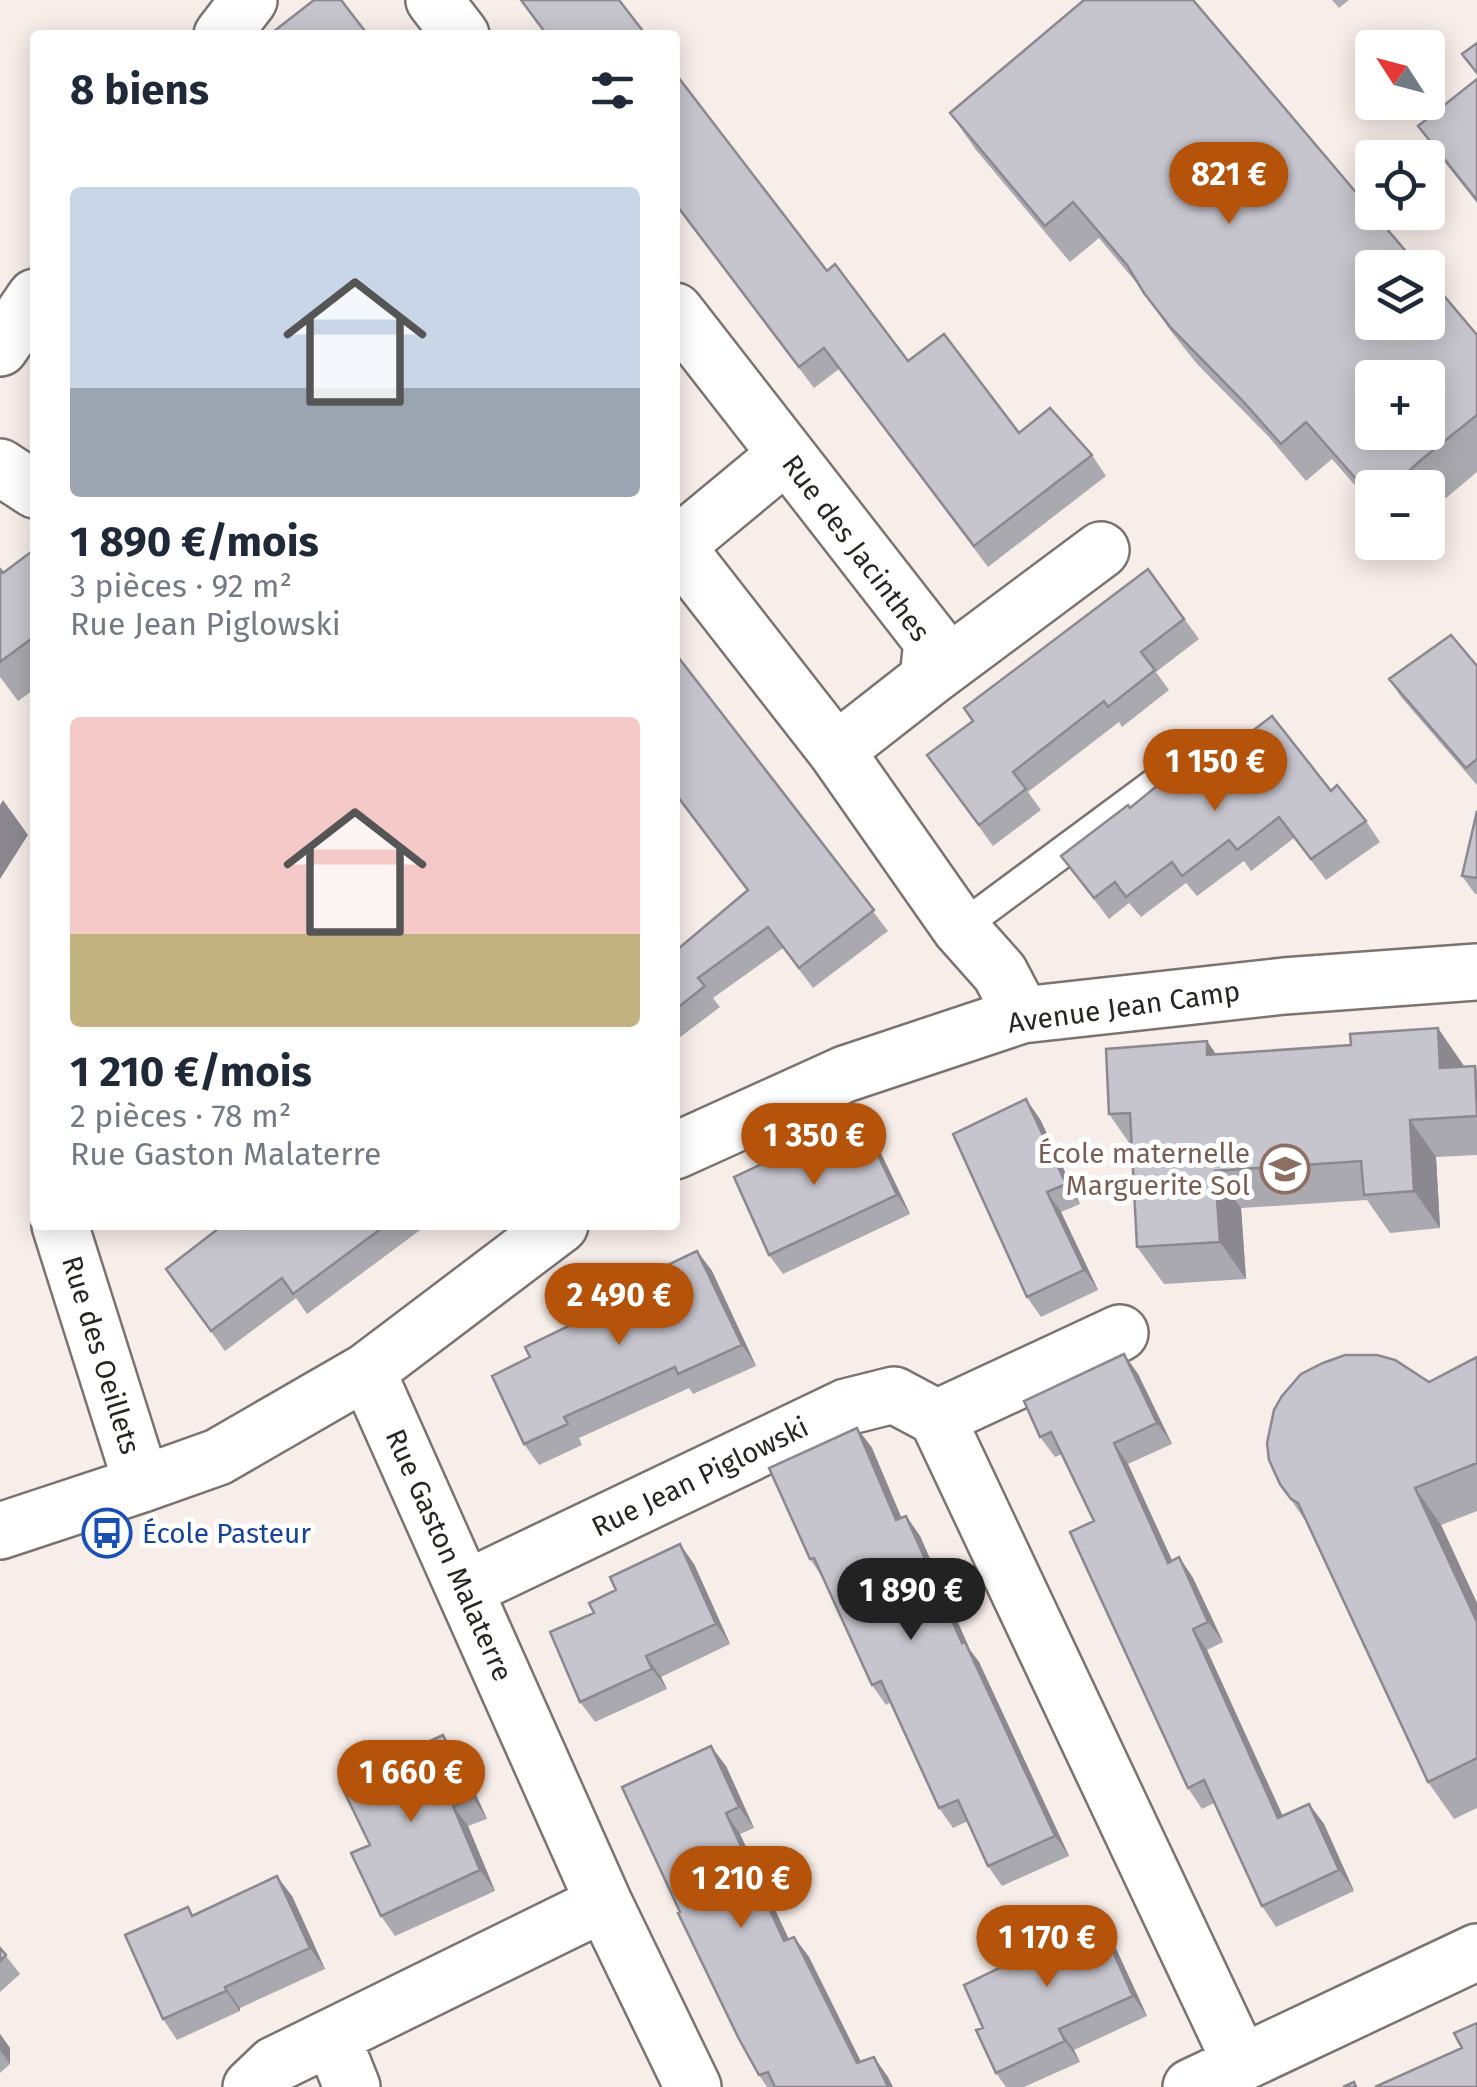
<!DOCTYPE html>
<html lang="fr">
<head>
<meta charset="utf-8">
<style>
	:root { --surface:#fff; --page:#f6f6f7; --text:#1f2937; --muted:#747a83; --accent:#b45309 }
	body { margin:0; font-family:"Fira Sans",sans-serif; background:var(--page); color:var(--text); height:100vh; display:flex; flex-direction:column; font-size:38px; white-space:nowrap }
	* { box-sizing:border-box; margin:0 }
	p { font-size:32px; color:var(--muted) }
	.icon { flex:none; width:55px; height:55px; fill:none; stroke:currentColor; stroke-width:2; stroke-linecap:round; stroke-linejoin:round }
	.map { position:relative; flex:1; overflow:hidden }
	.panel { position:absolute; left:30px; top:30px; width:650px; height:1200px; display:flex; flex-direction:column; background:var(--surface); border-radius:10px; box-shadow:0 5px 25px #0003 }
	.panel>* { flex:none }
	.needle { width:65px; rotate:306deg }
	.fabs { position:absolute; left:1355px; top:30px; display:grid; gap:20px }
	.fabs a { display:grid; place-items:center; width:90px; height:90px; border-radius:10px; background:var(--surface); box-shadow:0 5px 25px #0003; font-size:50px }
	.price { position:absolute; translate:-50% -85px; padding:0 22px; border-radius:35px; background:var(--accent); color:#fff; font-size:32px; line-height:65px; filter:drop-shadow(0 2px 5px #0008) }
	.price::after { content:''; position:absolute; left:50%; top:60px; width:30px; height:22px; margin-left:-15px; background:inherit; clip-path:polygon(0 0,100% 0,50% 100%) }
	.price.active { background:#222; color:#fff }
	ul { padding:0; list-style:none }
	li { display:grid; align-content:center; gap:20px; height:530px; padding:0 40px }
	li span { display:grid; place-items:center; height:310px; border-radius:10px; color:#555 }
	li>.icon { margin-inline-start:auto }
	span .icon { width:180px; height:180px; fill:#fffc; stroke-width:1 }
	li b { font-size:42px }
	h2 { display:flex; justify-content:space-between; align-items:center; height:120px; padding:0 40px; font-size:42px }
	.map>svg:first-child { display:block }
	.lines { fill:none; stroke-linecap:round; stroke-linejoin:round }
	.service-casing { stroke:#7b736f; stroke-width:35 }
	.minor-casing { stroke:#7b736f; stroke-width:60 }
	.service { stroke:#fff; stroke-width:30 }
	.minor { stroke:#fff; stroke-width:55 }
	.wall { fill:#aaa9af }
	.shaded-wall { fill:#8b898f }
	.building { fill:#c6c4cc; stroke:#8b898f; stroke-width:2.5; fill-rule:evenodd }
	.labels { text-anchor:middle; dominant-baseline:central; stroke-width:10; stroke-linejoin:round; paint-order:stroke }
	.street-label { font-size:28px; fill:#282523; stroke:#fff }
	.education-label { font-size:28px; fill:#785e54; stroke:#fff; text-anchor:end }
	.transit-label { font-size:28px; fill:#164399; stroke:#fff; text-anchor:start }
</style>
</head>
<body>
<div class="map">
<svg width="1477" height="2087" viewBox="0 0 1477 2087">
	<rect width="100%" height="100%" fill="#f7ede9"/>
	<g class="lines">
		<g class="service-casing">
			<path id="service" d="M960,928L1202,749"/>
		</g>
		<g class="minor-casing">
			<path id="minor" d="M434,0L461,35
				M222,35L249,0
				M675,311L932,641L928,679L836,751L960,928L1000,973L1022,1015
				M0,348L35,297
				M0,467L35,490
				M676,546L836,751
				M675,547L786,455
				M928,679L1101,550
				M675,1151L845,1074L1022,1015L1284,986L1477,972
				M60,1225L142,1484
				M367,1371L604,1903L693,2087
				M937,1418L1120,1333
				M0,1531L142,1484L218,1457L367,1371L560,1225
				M465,1589L846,1407L894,1395L937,1418L1241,2063
				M332,2037L352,2087
				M251,2087L274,2065L604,1903
				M1191,2087L1477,1952"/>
		</g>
		<use href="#service" class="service"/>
		<use href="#minor" class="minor"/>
	</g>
	<path class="wall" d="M1332,0H1349L1339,8Z
		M675,73L827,271L908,361L1019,433L1092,455L1106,476L988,567L839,369L814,388L675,205Z
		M1477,79V203L1435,150L1418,126Z
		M950,113L1477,335V472L1428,513V488H1372V505L1332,459L1306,481L1268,436L1197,364L1170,330L1140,287L1099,238L1070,262L976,150Z
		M35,558V689L18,701L0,677V569L3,573Z
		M1148,569L1199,639L1156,672L1169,690L1122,727L1119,722L1028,792L1041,810L993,846L927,755L973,721Z
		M675,653L888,931L813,988L783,948L713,998L720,1007L675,1041V945L678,949L747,891L675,794Z
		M1477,666V785L1401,697L1389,679Z
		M1202,769L1331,791L1366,821L1380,842L1326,880L1294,838L1251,871L1244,861L1197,896L1186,883L1141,917L1129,903L1109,919L1061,856L1130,808Z
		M1477,811V894H1475L1462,876Z
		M1216,1055L1464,1066L1477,1069V1155L1436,1157L1440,1228L1390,1233L1367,1200L1241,1208L1246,1279L1164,1284L1137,1247L1132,1147L1109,1114Z
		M1040,1119L1080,1204L1061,1212L1098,1290L1041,1317L1027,1297Z
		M864,1126L877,1145L910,1214L783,1274L769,1255L828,1143Z
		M249,1225H427L307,1314L296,1298L225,1351L166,1269Z
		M697,1251L712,1271L756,1366L693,1394L689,1388L579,1438L582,1445L539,1465L524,1444L530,1357L641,1291Z
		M1124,1354L1138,1374L1172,1444L1128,1464L1172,1561L1179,1557L1193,1578L1223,1642L1207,1650L1283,1816L1309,1804L1324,1824L1354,1891L1276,1927L1262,1906L1214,1803L1202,1809L1188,1788L1094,1521L1062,1454L1055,1457L1040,1437Z
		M1477,1357V1511L1441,1525L1477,1603V1808L1454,1819L1428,1782L1307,1523L1280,1484L1429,1382Z
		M857,1428L872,1448L901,1518L906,1516L920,1536L970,1650L979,1662L1069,1856L1002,1886L988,1866L968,1821L953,1828L939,1808L891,1702L886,1705L872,1685L823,1578L810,1559Z
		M694,1564L730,1644L661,1677L667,1689L595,1722L580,1702L594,1613Z
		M443,1735L458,1755L487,1819L468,1826L495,1891L395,1936L381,1916L370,1845Z
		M726,1766L754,1828L740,1834L788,1939L794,1937L809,1957L861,2062L874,2057L893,2087H767L759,2075L680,1912Z
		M292,1896L325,1969L240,2008V2011L177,2040L163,2019L188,1907L193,1915Z
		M1107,1929L1147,2016L1074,2050L1080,2062L1024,2087H1006L996,2073L983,2028Z
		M0,1948L20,1974L0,1992Z
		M0,2034L10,2048V2064L0,2073Z"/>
	<path class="shaded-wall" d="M3,800L28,835L0,879V805Z
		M1438,1028L1464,1066L1467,1105L1440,1068Z
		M1207,1041L1233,1079L1207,1055Z
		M1026,1099L1040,1119L1080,1204L1066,1184Z
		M1410,1120L1436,1157L1440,1228L1414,1191Z
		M864,1126L877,1145L910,1214L897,1195Z
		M1215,1171L1241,1208L1246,1279L1220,1242Z
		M1047,1192L1061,1212L1098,1290L1084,1270Z
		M697,1251L712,1271L756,1366L742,1345Z
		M1124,1354L1138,1374L1172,1444L1157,1423Z
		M857,1428L872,1448L911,1540L896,1520Z
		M1114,1443L1128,1464L1183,1584L1168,1563Z
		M1415,1488L1441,1525L1477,1603V1622Z
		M906,1516L920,1536L970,1650L979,1662L1069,1856L1055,1836L962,1643Z
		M680,1544L694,1564L730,1644L716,1624Z
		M1179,1557L1193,1578L1223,1642L1208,1622Z
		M1193,1629L1207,1650L1293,1839L1278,1818Z
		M646,1656L661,1677L667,1689L652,1669Z
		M443,1735L458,1755L487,1819L473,1798Z
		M711,1746L726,1766L754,1828L739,1807Z
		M1309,1804L1324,1824L1354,1891L1339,1870Z
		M453,1806L468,1826L495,1891L480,1870Z
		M726,1813L740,1834L799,1961L784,1941Z
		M277,1876L292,1896L325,1969L310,1948Z
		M1093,1908L1107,1929L1147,2016L1133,1996Z
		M794,1937L809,1957L872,2084L857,2063Z
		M225,1987L240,2008V2011L226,1991Z
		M1059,2029L1074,2050L1080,2062L1065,2041Z
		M0,2034L10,2048V2064L0,2050Z
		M874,2057L888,2077L893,2087H888Z"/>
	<path class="building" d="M314,0H341L368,35H275L273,32Z
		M521,0H619L646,35H547Z
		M1084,0H1193L1420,268H1372V322H1428V277L1477,335V415L1421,460L1390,488H1372V497L1306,422L1281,444L1242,400L1171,328L1144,293L1127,265L1073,202L1045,226L950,113ZM1372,378H1428V432H1372Z
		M1477,43V73L1462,54Z
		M675,73L827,271L835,264L908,361L944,334L1019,433L1050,408L1092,455L974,546L824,348L799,367L675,203Z
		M1477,79V200L1418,126Z
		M31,552L35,558V636L0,662V569L3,573Z
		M1148,569L1184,619L1141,652L1155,670L1108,707L1104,701L1013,772L1026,789L979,825L927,755L973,721L964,708Z
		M1451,635L1477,666V759L1466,768L1389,679Z
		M675,653L874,910L799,968L768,927L698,978L705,986L675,1010V945L678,949L748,890L675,793Z
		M1272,716L1331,791L1337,785L1366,821L1311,859L1279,817L1237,850L1229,840L1182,876L1172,862L1126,897L1115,882L1094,898L1061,856L1128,805L1130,808L1192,757L1202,769Z
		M1477,811V878L1462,876Z
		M1438,1028L1440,1068L1475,1066L1477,1116L1410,1120L1414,1191L1364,1195L1361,1161L1215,1171L1220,1242L1137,1247L1130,1113L1109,1114L1106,1049L1207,1041V1055L1351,1045L1350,1034Z
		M1026,1099L1066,1184L1047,1192L1084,1270L1027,1297L953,1134Z
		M864,1126L897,1195L769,1255L734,1177L823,1135L826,1144Z
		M223,1225H241L244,1229L249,1225H386L293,1294L282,1278L211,1331L166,1269Z
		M697,1251L742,1345L678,1374L675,1367L564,1417L568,1424L524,1444L492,1376L530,1357L525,1347L641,1291L636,1280Z
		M1124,1354L1157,1423L1114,1443L1168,1563L1179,1557L1208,1622L1193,1629L1278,1818L1309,1804L1339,1870L1262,1906L1204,1780L1188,1788L1070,1532L1094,1521L1051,1432L1040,1437L1024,1401Z
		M1345,1355H1377L1395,1360L1429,1382L1477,1357V1463L1415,1488L1477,1622V1758L1428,1782L1298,1503L1291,1499L1280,1484L1269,1460L1267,1443L1274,1410L1282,1396L1301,1374L1323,1363Z
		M857,1428L896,1520L906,1516L962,1643L965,1642L1055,1836L988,1866L958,1800L939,1808L881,1681L872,1685L814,1558L810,1559L769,1468Z
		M680,1544L716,1624L646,1656L652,1669L580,1702L550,1632L594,1613L589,1603L616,1590L610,1577Z
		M443,1735L473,1798L453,1806L480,1870L381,1916L351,1853L370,1845L340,1783Z
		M711,1746L739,1807L726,1813L784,1941L794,1937L857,2063L874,2057L888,2087H775L768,2072L759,2075L739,2039L678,1913L680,1912L622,1787Z
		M277,1876L310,1948L225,1987L226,1991L163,2019L125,1935L188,1907L192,1916Z
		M1093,1908L1133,1996L1059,2029L1065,2041L996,2073L976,2030L983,2028L964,1985L1026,1955L1020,1942Z
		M0,1948L6,1955L0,1961Z
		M1477,2023V2087H1375L1462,2048L1454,2033Z
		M1354,2082L1356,2087H1343Z"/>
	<defs>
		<g id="school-ring" transform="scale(2.5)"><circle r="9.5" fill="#fff" stroke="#8d6e63" stroke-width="1.5"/><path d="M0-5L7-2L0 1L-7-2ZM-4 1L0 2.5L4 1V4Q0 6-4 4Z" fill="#8d6e63"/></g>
		<g id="bus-ring" transform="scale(2.5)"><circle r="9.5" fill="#fff" stroke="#1a4fb4" stroke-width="1.5"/><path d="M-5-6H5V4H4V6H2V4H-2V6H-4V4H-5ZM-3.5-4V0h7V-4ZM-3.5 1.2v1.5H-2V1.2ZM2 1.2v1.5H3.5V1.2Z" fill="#1a4fb4"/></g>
	</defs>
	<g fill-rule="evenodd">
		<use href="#school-ring" x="1285" y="1169"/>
		<use href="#bus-ring" x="107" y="1533"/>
	</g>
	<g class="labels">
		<g class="street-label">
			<text transform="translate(856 548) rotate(53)">Rue des Jacinthes</text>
			<text transform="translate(1124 1007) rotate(-8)">Avenue Jean Camp</text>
			<text transform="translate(101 1355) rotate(73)">Rue des Oeillets</text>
			<text transform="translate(700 1477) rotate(-26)">Rue Jean Piglowski</text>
			<text transform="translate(449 1555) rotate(66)">Rue Gaston Malaterre</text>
		</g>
		<g class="education-label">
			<text x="1250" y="1153">École maternelle<tspan x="1250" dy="32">Marguerite Sol</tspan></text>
		</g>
		<g class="transit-label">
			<text x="142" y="1533">École Pasteur</text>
		</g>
	</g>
</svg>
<div class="fabs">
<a><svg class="needle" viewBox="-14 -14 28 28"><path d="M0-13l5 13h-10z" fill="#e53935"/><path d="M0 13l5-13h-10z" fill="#747a83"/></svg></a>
<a><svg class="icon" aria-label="locate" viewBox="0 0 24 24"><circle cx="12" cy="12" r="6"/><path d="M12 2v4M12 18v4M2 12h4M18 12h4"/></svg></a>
<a><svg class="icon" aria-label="layers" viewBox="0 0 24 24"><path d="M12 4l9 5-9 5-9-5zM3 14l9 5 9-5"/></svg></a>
<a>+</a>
<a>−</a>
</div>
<b class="price" style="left:1229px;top:227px">821 €</b>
<b class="price" style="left:1215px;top:814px">1 150 €</b>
<b class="price" style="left:814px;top:1188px">1 350 €</b>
<b class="price" style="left:619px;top:1348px">2 490 €</b>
<b class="price active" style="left:911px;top:1643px">1 890 €</b>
<b class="price" style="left:411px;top:1825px">1 660 €</b>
<b class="price" style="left:741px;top:1931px">1 210 €</b>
<b class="price" style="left:1047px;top:1990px">1 170 €</b>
<section class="panel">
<h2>8 biens<svg class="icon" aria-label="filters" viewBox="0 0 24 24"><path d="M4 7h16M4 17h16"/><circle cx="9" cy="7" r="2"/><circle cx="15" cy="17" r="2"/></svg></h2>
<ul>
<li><span style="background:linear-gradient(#c9d6e8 65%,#9aa5b1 0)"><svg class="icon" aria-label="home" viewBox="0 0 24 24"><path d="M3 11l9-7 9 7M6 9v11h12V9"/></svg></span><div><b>1 890 €/mois</b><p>3 pièces · 92 m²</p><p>Rue Jean Piglowski</p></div></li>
<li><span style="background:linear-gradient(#f6c9c9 70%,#c2b280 0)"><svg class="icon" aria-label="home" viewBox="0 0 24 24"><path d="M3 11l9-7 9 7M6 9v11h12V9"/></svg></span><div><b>1 210 €/mois</b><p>2 pièces · 78 m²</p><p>Rue Gaston Malaterre</p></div></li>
</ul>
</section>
</div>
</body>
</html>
